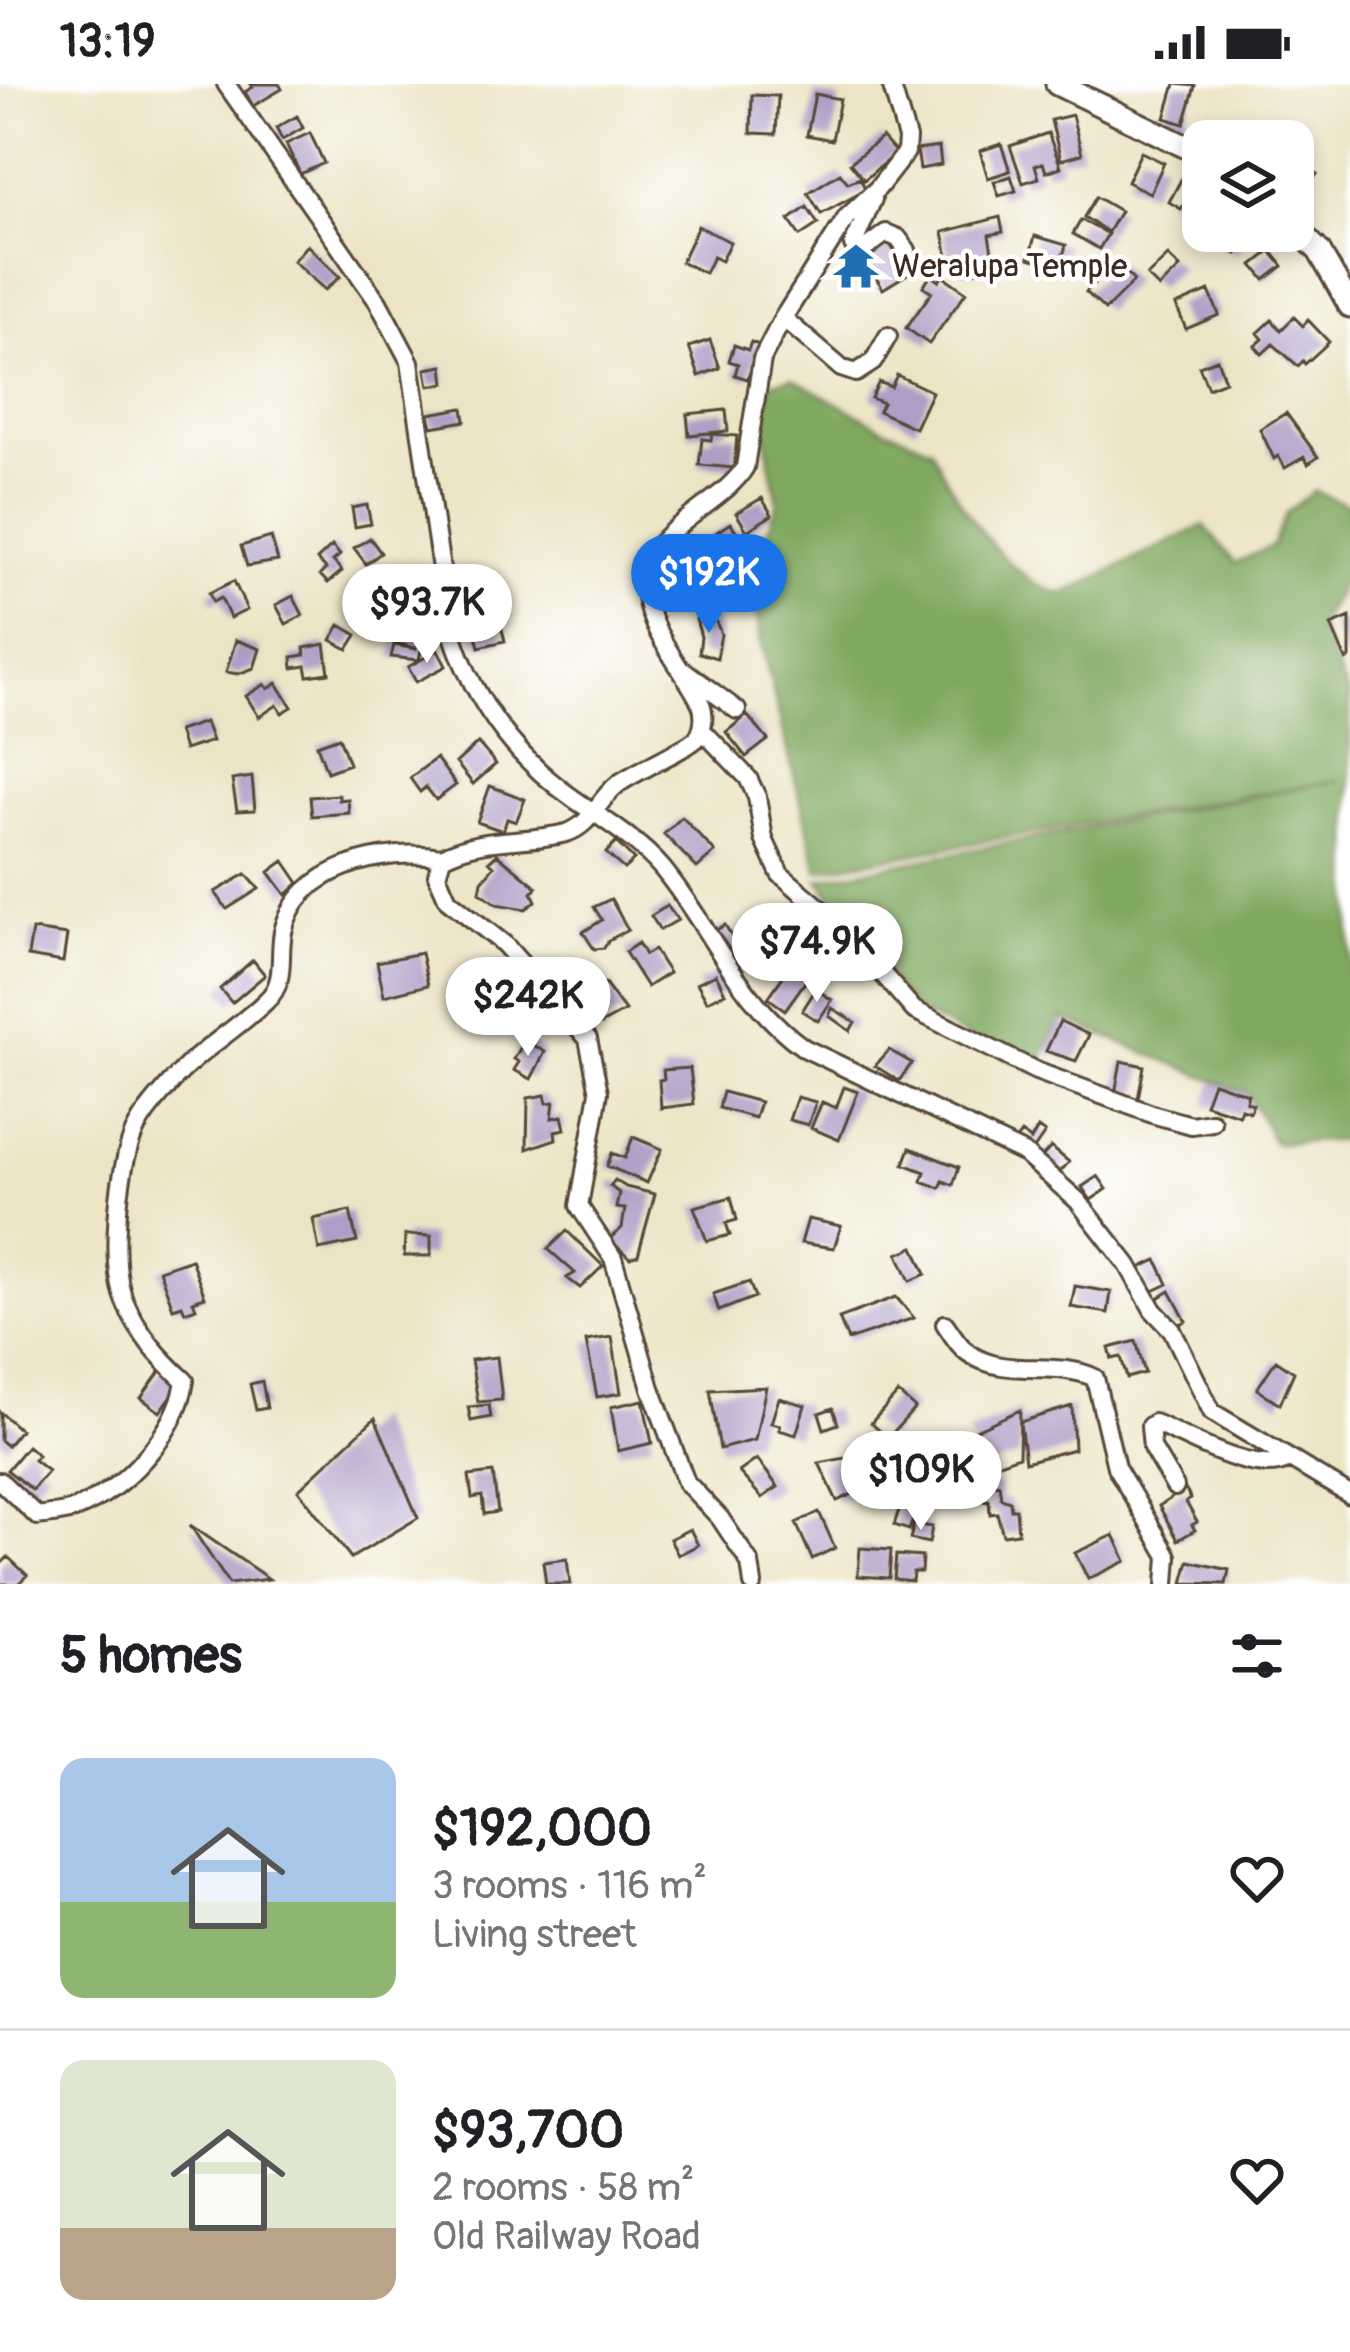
<!DOCTYPE html>
<html lang="en">
<head>
<meta charset="utf-8">
<style>
	:root { --surface:#fff; --page:#f6f6f6; --text:#202124; --muted:#757577; --line:#e0e0e0; --accent:#1a73e8 }
	body { margin:0; font-family:Pangolin,sans-serif; background:var(--page); color:var(--text); height:100vh; display:flex; flex-direction:column; font-size:45px; white-space:nowrap }
	* { box-sizing:border-box; margin:0 }
	p { font-size:39px; color:var(--muted) }
	.icon { flex:none; width:66px; height:66px; fill:none; stroke:currentColor; stroke-width:2; stroke-linecap:round; stroke-linejoin:round }
	.map { position:relative; height:1500px; overflow:hidden }
	.side { display:flex; flex-direction:column; background:var(--surface); flex:1 }
	.side>* { flex:none }
	.controls { position:absolute; left:1182px; top:36px; display:grid; gap:24px }
	.controls a { display:grid; place-items:center; width:132px; height:132px; border-radius:24px; background:var(--surface); box-shadow:0 6px 18px #0003; font-size:60px }
	.price { position:absolute; translate:-50% -102px; padding:0 27px; border-radius:42px; background:#fff; color:#222; font-size:39px; line-height:78px; filter:drop-shadow(0 3px 6px #0008) }
	.price::after { content:''; position:absolute; left:50%; top:72px; width:36px; height:27px; margin-left:-18px; background:inherit; clip-path:polygon(0 0,100% 0,50% 100%) }
	.price.active { background:var(--accent); color:#fff }
	ul { padding:0; list-style:none }
	li { display:flex; align-items:center; gap:36px; height:300px; padding:0 60px }
	li+li { border-top:3px solid var(--line) }
	li span { display:grid; place-items:center; flex:none; width:336px; height:240px; border-radius:24px; color:#555 }
	li>.icon { margin-inline-start:auto }
	span .icon { width:144px; height:144px; fill:#fffc; stroke-width:1 }
	li b { font-size:51px }
	h2 { display:flex; justify-content:space-between; align-items:center; height:144px; padding:0 60px; font-size:51px }
	.status { display:flex; justify-content:space-between; align-items:center; height:84px; padding:0 60px; background:var(--surface); direction:ltr }
	.status svg { height:33px; fill:currentColor }
	.map>svg:first-child { display:block }
	.forest { fill:#80a85e; stroke:#5e693e; stroke-width:3 }
	.building { fill:#af9dc6 }
	.lines { fill:none; stroke-linecap:round; stroke-linejoin:round }
	.minor-casing { stroke:#564637; stroke-width:22 }
	.tertiary-casing { stroke:#564637; stroke-width:27 }
	.minor { stroke:#fff; stroke-width:16 }
	.tertiary { stroke:#fff; stroke-width:21 }
	.labels { text-anchor:middle; dominant-baseline:central; stroke-width:9; stroke-linejoin:round; paint-order:stroke }
	.poi-label { font-size:33px; fill:#3b2a1e; stroke:#fff; text-anchor:start }
</style>
</head>
<body>
<div class="status"><b>13:19</b><svg viewBox="0 0 49 12"><path d="M0 12V9h3v3zM5 12V6h3v6zM10 12V3h3v9zM15 12V0h3v12zM26 1h20v11H26zM47 4h2v5h-2z"/></svg></div>
<div class="map">
<svg width="1350" height="1500" viewBox="0 0 1350 1500">
	<rect width="100%" height="100%" fill="#fff"/>
	<filter id="ink" filterUnits="userSpaceOnUse"><feTurbulence type="fractalNoise" baseFrequency=".00833" numOctaves="2"/><feDisplacementMap in="SourceGraphic" scale="24" xChannelSelector="R" yChannelSelector="G"/><feConvolveMatrix kernelMatrix="1 2 1 2 8 2 1 2 1" color-interpolation-filters="sRGB"/></filter>
	<filter id="wash" filterUnits="userSpaceOnUse"><feTurbulence type="fractalNoise" baseFrequency=".004" numOctaves="4" result="noise"/><feDisplacementMap in="SourceGraphic" scale="48" xChannelSelector="R" yChannelSelector="G"/><feGaussianBlur stdDeviation="2.7" result="paint"/><feColorMatrix in="noise" values="0 0 0 0 0 0 0 0 0 0 0 0 0 0 0 0 0 1.4 0 .05"/><feComposite in="paint" operator="in"/></filter>
	<g filter="url(#wash)">
		<rect width="100%" height="100%" fill="#ece4c5"/>
		<path class="forest" d="M792,294L881,343L931,364C954,414 1007,499 1063,510L1204,441L1235,479L1272,462L1287,428L1314,407L1350,422V486L1318,543L1350,613V1056L1274,1059L1248,1010L1061,934L1036,987L914,926L819,795L1340,696L818,786L761,560L752,489L778,419L761,329L771,299Z"/>
		<g id="blocks">
			<path class="building" d="M251,0H279L282,5L253,22L245,8L253,3Z
				M1175,0L1195,2L1184,40L1165,34Z
				M815,10L840,15L832,56L807,51Z
				M752,11L778,12L776,50L751,49Z
				M1072,31L1082,70L1061,76L1051,36Z
				M297,32L303,44L282,56L276,44Z
				M310,49L324,79L300,90L286,60Z
				M1048,49L1061,83L1046,88L1043,79L1035,81L1039,94L1023,99L1010,62Z
				M882,53L896,69L864,96L850,79Z
				M1001,60L1010,87L988,94L980,67Z
				M939,63L941,81L920,85L917,66Z
				M1141,68L1164,79L1150,109L1127,98Z
				M1301,77L1317,90L1301,111L1293,104V88Z
				M1189,81L1203,90V123L1188,114L1181,125L1169,118Z
				M840,89L848,99L860,94L866,106L821,130L808,109Z
				M1011,92L1016,107L999,112L994,98Z
				M1096,113L1120,127L1108,148L1084,133Z
				M807,123L818,140L800,152L789,136Z
				M1000,133L1003,148L989,151L992,168L981,172L984,186L963,189L959,176L949,178L943,148Z
				M1081,136L1108,150L1099,165L1073,150Z
				M698,142L730,158L721,177L713,173L705,189L681,178Z
				M1226,147H1251L1237,170L1218,159Z
				M1035,152L1066,161L1060,183L1029,174Z
				M889,159L909,189L883,205L864,174Z
				M307,161L340,193L325,206L293,177Z
				M1271,167L1283,182L1265,196L1253,181Z
				M1168,172L1180,184L1159,204L1147,192Z
				M861,173L866,190L847,194L843,177Z
				M1116,178L1134,197L1105,226L1086,208Z
				M931,191L939,197L943,192L966,208L929,260L906,244L932,208L923,202Z
				M1209,207L1219,231L1186,245L1176,221Z
				M1294,233L1303,242L1308,236L1329,258L1305,280L1303,277L1298,282L1273,260L1262,270L1255,262L1263,255L1258,249L1272,236L1281,246Z
				M710,256L720,284L699,292L689,263Z
				M751,258L762,262L747,295L735,291L738,280L729,277L734,261L748,266Z
				M1217,275L1225,297L1208,304L1199,282Z
				M443,282L445,299L429,302L426,285Z
				M897,291L932,308L915,344L879,327L883,319L871,314L879,298L891,303Z
				M463,324L465,337L432,343L429,330Z
				M726,326L728,347L689,351L687,330Z
				M1286,329L1318,373L1308,380L1304,373L1285,384L1278,372L1274,375L1260,345Z
				M712,350L737,352L734,384L699,381L702,355L711,356Z
				M762,414L772,431L747,447L736,429Z
				M367,421L371,440L355,443L352,424Z
				M730,439L748,462L728,479L708,454Z
				M271,453L278,477L247,482L241,462Z
				M370,454L381,469L366,480L354,464Z
				M332,462L340,471L333,477L342,487L328,499L320,491L326,485L317,476Z
				M234,497L247,526L230,534L221,514L213,518L209,509Z
				M408,505L432,512L431,519L439,521L426,567L421,566L419,576L391,573L394,561L417,565L393,558Z
				M375,509L390,514L383,538L368,534Z
				M293,512L303,531L286,540L276,521Z
				M491,530L494,539L500,538L505,557L479,563L472,535Z
				M713,530L721,550L717,574L699,569L701,553L696,535Z
				M1350,533V574L1346,576L1331,541Z
				M340,541L357,551L348,565L331,556Z
				M236,556L260,565L254,584L238,590L226,588Z
				M325,560L329,589L308,592L306,582L293,584L292,573L305,571L304,564Z
				M438,566L446,582L416,598L408,583Z
				M277,599L292,623L282,629L277,621L259,633L246,612L265,600L268,605Z
				M747,631L768,656L746,673L726,648Z
				M205,638L212,657L184,666L178,647Z
				M339,653L349,680L327,688L317,661Z
				M478,659L496,680L473,700L456,679Z
				M436,674L456,701L436,716L426,703L420,708L410,694Z
				M252,693L255,726L237,727L232,696Z
				M490,702L525,715L516,738L507,735L503,747L477,738Z
				M339,711V716L348,715L349,729L312,732L310,713Z
				M682,733L715,768L697,784L664,750Z
				M616,758L634,776L624,785L606,769Z
				M497,770L537,803L532,809L536,817L526,825L497,820L480,808L482,797L494,782L489,777Z
				M284,777L299,799L286,811L269,788Z
				M246,790L259,805L227,825L215,808Z
				M611,815L628,846L609,856L604,864L594,865L583,848L602,836L594,823Z
				M667,822L678,836L660,846L651,832Z
				M725,841L738,862L725,869L711,849Z
				M32,846L67,851L63,878L28,872Z
				M638,859L645,871L654,866L669,889L647,903L625,868Z
				M421,869L428,901L384,912L377,878Z
				M253,876L265,891L232,919L220,905Z
				M791,881L808,894L785,926L768,914Z
				M502,886L519,905L499,919L483,902Z
				M716,890L725,909L707,917L697,899Z
				M605,900L625,927L601,940L583,915Z
				M816,905L832,916L818,937L802,927Z
				M832,924L855,938L850,947L829,932Z
				M1060,937L1089,951L1076,977L1046,967Z
				M525,956L545,968L531,995L514,986L519,978L514,975Z
				M889,966L912,979L899,997L875,982Z
				M1121,977L1144,982L1138,1015L1115,1010Z
				M690,984L694,1020L661,1024L659,996L664,995L663,986Z
				M1213,998L1248,1010L1246,1018L1253,1020L1250,1028L1241,1025L1239,1031L1205,1020Z
				M844,1003L858,1008L839,1056L811,1044L822,1018L836,1024Z
				M723,1008L760,1018L755,1034L719,1024Z
				M545,1011L547,1019L554,1018L552,1034L562,1032L565,1045L555,1047L556,1055L527,1065L528,1014Z
				M797,1013L816,1018L808,1041L789,1036Z
				M1038,1044L1045,1049L1032,1068L1015,1057L1021,1049L1031,1056Z
				M633,1053L662,1065L647,1099L607,1082L612,1069L625,1074Z
				M1051,1063L1069,1078L1060,1088L1042,1073Z
				M910,1064L959,1083L953,1101L943,1097L940,1104L922,1097L925,1088L904,1080Z
				M1098,1092L1107,1105L1091,1116L1082,1103Z
				M615,1096L626,1103L655,1110L638,1171L630,1174L609,1155L622,1144L625,1125L616,1124L619,1109L610,1102Z
				M731,1113L737,1136L726,1139L730,1151L707,1157L694,1123Z
				M350,1127L357,1158L319,1166L313,1135Z
				M808,1135L841,1142L834,1164L801,1159Z
				M567,1147L603,1182L580,1204L567,1194L575,1189L548,1165Z
				M405,1151L431,1152V1172H404Z
				M914,1163L926,1190L910,1197L898,1170Z
				M191,1175L205,1213L193,1217L196,1224L185,1228L182,1221L173,1224L159,1186Z
				M1157,1176L1168,1200L1151,1208L1140,1184Z
				M749,1198L755,1213L719,1227L713,1210Z
				M1075,1202L1111,1208L1108,1229L1071,1223Z
				M1170,1207L1186,1237L1173,1244L1157,1215Z
				M896,1213L914,1234L848,1256L839,1234Z
				M612,1253L621,1309L597,1313L586,1257Z
				M1136,1257L1145,1289L1127,1294L1121,1273L1112,1275L1109,1264Z
				M497,1273L502,1316L478,1318L471,1276Z
				M1276,1276L1294,1288L1280,1320L1257,1305Z
				M161,1286L180,1300L160,1328L141,1314Z
				M262,1297L267,1324L256,1326L250,1300Z
				M766,1303L755,1356L720,1365L710,1306Z
				M898,1309L915,1324L888,1354L871,1339Z
				M779,1314L805,1321L796,1351L779,1346L780,1341L771,1339Z
				M643,1316L652,1359L618,1367L611,1323Z
				M489,1321L491,1333L471,1337L468,1323Z
				M1072,1322L1074,1365L1025,1378L1020,1338Z
				M833,1324L838,1340L824,1345L819,1329Z
				M1020,1326L1019,1372L988,1383L967,1350Z
				M0,1328L20,1346L7,1362L0,1356Z
				M375,1334L418,1434L351,1474L298,1406Z
				M27,1362L38,1371L34,1376L48,1387L32,1406L7,1386Z
				M860,1371L887,1394L837,1417L819,1379Z
				M757,1375L778,1403L762,1414L739,1388Z
				M493,1389L498,1428L484,1430L482,1412L472,1414L469,1392Z
				M999,1400L1001,1414L1010,1417L1011,1425H1016L1018,1449L1003,1451L997,1429L990,1430L989,1416L984,1417L982,1401Z
				M1185,1405L1191,1415L1186,1418L1197,1438L1192,1441L1195,1446L1178,1456L1159,1422Z
				M902,1417L918,1423L909,1446L894,1441Z
				M819,1428L835,1464L812,1475L796,1439Z
				M914,1440L932,1443L929,1459L910,1455Z
				M190,1441L269,1495L229,1500Z
				M690,1445L698,1461L678,1471L670,1455Z
				M1114,1451L1126,1477L1088,1495L1075,1469Z
				M860,1464L891,1466L889,1494L858,1492Z
				M896,1471L922,1473L921,1488H913L912,1497L894,1495Z
				M8,1473L27,1491L18,1500H0V1481Z
				M567,1475L570,1500H546L543,1478Z
				M1189,1477L1229,1486L1226,1500L1183,1499Z"/>
		</g>
	</g>
	<g filter="url(#ink)">
		<use href="#blocks" fill-opacity="0" stroke="#564637" stroke-width="3"/>
		<g class="lines">
			<g class="minor-casing">
				<path id="minor" d="M226,0L378,218L410,278L449,538C468,609 513,673 574,715C603,735 639,757 662,784C713,846 736,915 804,964L1025,1070L1078,1117L1128,1181L1153,1226L1172,1246L1212,1328L1350,1411
					M873,115L853,161L856,166L866,164L886,149L898,154L907,166
					M783,234L841,284L856,289L873,278L888,252
					M686,588L737,626
					M702,646L748,694L757,713L764,755L780,790L841,842L914,926L1036,987L1155,1031L1191,1041L1212,1038
					M945,1240C952,1250 960,1264 970,1270C1006,1295 1057,1275 1095,1294L1116,1383L1168,1472L1166,1500
					M0,1397L37,1432C49,1430 64,1430 75,1425C124,1406 177,1349 185,1297C159,1273 139,1251 125,1218C109,1181 118,1092 132,1054C138,1036 156,1016 169,1001C196,968 235,947 266,917C287,898 278,873 283,848C297,782 385,763 442,773
					M1175,1403L1152,1364L1150,1342L1154,1339C1188,1353 1255,1393 1287,1376
					M753,1500L750,1479L720,1434L686,1398L651,1304L613,1174L579,1122L599,1008L588,955L504,860L448,816L437,791L442,773C484,751 523,760 566,749C591,742 599,714 618,700C634,688 690,663 697,654C704,645 705,629 701,620C680,577 638,539 646,487C653,445 725,418 745,383L762,275L783,234L847,133L878,104L906,68L907,54L891,0"/>
			</g>
			<g class="tertiary-casing">
				<path id="tertiary" d="M1057,0L1203,71
					M1293,141L1319,167L1350,222"/>
			</g>
			<use href="#minor" class="minor"/>
			<use href="#tertiary" class="tertiary"/>
		</g>
	</g>
	<defs>
		<g id="temple-bare" transform="scale(3.6)"><path d="M0-6L5-2H3V0L6.5 2.5H4V6H1.5V3h-3V6H-4V2.5H-6.5L-3 0V-2H-5Z" fill="#1f6fb2" stroke="#fff" stroke-width="2.5" paint-order="stroke"/></g>
	</defs>
	<g fill-rule="evenodd">
		<use href="#temple-bare" x="856" y="182"/>
	</g>
	<g class="labels">
		<g class="poi-label">
			<text x="892" y="182">Weralupa Temple</text>
		</g>
	</g>
</svg>
<div class="controls">
<a><svg class="icon" aria-label="layers" viewBox="0 0 24 24"><path d="M12 4l9 5-9 5-9-5zM3 14l9 5 9-5"/></svg></a>
</div>
<b class="price active" style="left:709px;top:552px">$192K</b>
<b class="price" style="left:427px;top:582px">$93.7K</b>
<b class="price" style="left:817px;top:921px">$74.9K</b>
<b class="price" style="left:528px;top:975px">$242K</b>
<b class="price" style="left:921px;top:1449px">$109K</b>
</div>
<section class="side">
<h2>5 homes<svg class="icon" aria-label="filters" viewBox="0 0 24 24"><path d="M4 7h16M4 17h16"/><circle cx="9" cy="7" r="2"/><circle cx="15" cy="17" r="2"/></svg></h2>
<ul>
<li><span style="background:linear-gradient(#a9c7e8 60%,#8fb573 0)"><svg class="icon" aria-label="home" viewBox="0 0 24 24"><path d="M3 11l9-7 9 7M6 9v11h12V9"/></svg></span><div><b>$192,000</b><p>3 rooms · 116 m²</p><p>Living street</p></div><svg class="icon" aria-label="heart" viewBox="0 0 24 24"><path d="M12 20l-8-8c-3-5 5-10 8-4 3-6 11-1 8 4z"/></svg></li>
<li><span style="background:linear-gradient(#dfe7d0 70%,#b9a48a 0)"><svg class="icon" aria-label="home" viewBox="0 0 24 24"><path d="M3 11l9-7 9 7M6 9v11h12V9"/></svg></span><div><b>$93,700</b><p>2 rooms · 58 m²</p><p>Old Railway Road</p></div><svg class="icon" aria-label="heart" viewBox="0 0 24 24"><path d="M12 20l-8-8c-3-5 5-10 8-4 3-6 11-1 8 4z"/></svg></li>
</ul>
</section>
</body>
</html>
